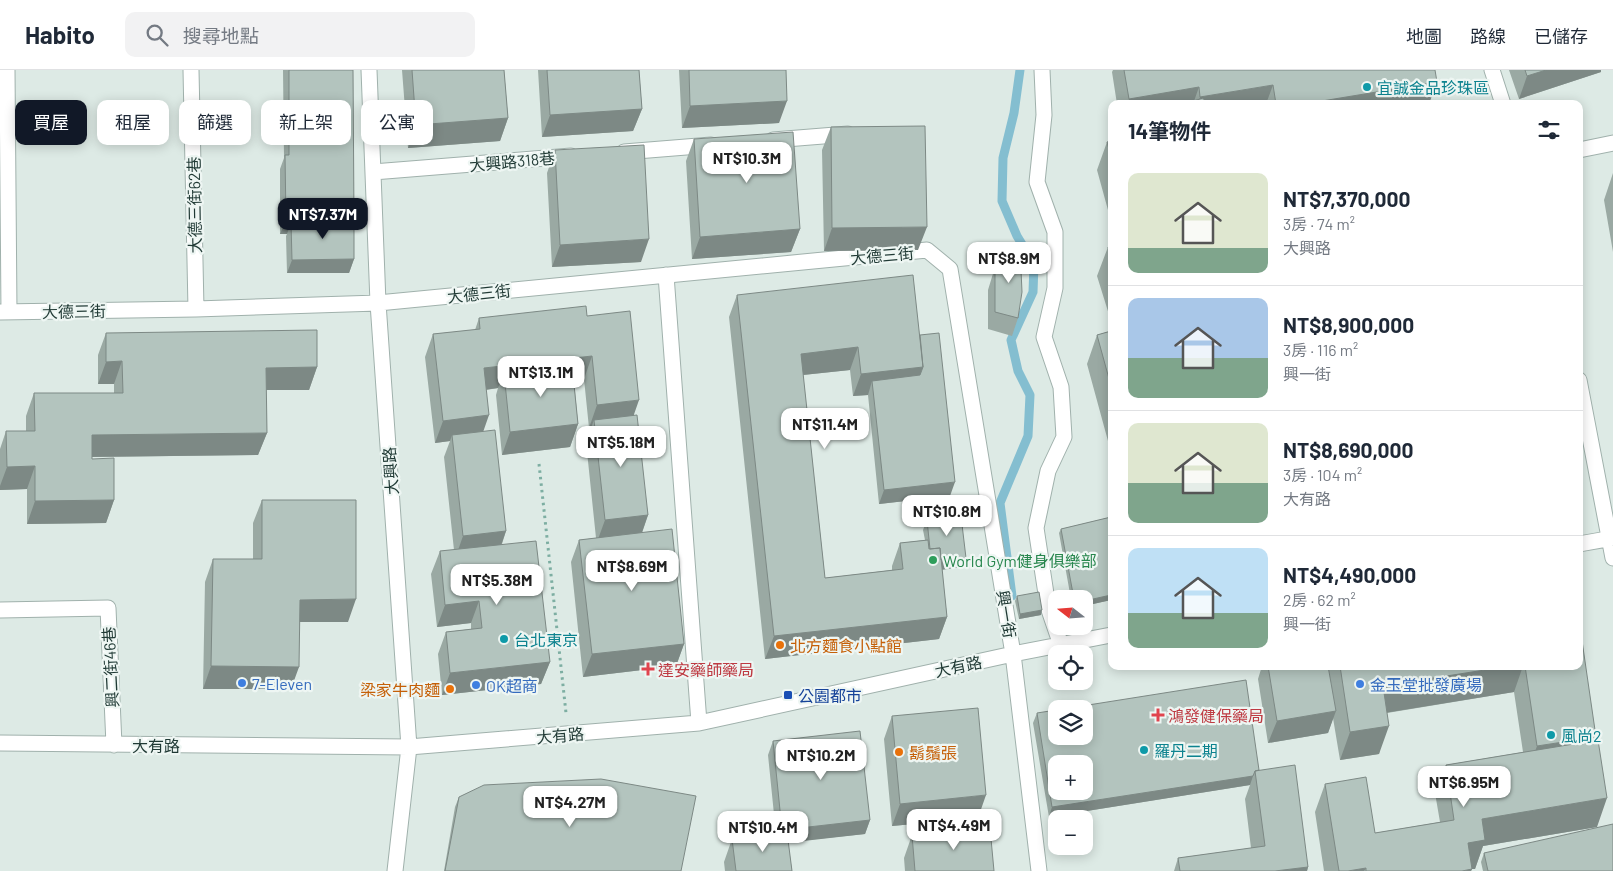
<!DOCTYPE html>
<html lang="zh-TW">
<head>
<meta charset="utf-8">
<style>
	:root { --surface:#fff; --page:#f2f2f3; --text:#1f2937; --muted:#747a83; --line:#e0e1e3; --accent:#111827 }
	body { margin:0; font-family:Barlow,"Noto Sans TC",sans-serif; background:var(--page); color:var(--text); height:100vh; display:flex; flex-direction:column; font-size:19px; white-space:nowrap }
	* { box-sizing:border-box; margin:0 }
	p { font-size:16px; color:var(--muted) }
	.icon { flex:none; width:28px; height:28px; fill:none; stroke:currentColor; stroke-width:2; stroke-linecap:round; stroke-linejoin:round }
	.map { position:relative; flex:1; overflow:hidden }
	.panel { position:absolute; left:1108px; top:30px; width:475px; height:570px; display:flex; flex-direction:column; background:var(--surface); border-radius:10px; box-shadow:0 2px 12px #0003 }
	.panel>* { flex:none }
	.guide { position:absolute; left:15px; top:30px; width:475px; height:45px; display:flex; gap:10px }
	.needle { width:32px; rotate:287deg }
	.controls { position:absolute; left:1048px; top:520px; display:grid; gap:10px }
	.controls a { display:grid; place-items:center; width:45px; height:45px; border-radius:10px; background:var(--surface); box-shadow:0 2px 12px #0003; font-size:25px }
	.price { position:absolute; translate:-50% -42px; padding:0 11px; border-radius:10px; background:#fff; color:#222; font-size:16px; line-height:32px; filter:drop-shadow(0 1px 2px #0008) }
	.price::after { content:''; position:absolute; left:50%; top:30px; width:15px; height:11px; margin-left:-8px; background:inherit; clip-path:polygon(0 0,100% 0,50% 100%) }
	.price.current { background:var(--accent); color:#fff }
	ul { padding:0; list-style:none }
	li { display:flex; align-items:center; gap:15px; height:125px; padding:0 20px }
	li+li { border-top:1px solid var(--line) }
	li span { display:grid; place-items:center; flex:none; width:140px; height:100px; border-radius:10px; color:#555 }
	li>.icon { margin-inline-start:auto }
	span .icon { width:60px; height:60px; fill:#fffc; stroke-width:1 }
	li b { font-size:21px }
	h2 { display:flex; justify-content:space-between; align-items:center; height:60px; padding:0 20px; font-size:21px }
	.chip { padding:0 18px; border-radius:10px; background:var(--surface); box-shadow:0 2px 12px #0003; font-size:18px; line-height:45px }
	.chip.current { background:var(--accent); color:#fff }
	header { display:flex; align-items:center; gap:30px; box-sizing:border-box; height:70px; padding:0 25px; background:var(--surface); border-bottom:1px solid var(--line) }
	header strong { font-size:24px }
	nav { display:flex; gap:28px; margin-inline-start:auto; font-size:18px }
	.search { width:350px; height:45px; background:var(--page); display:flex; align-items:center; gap:12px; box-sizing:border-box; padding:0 18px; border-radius:10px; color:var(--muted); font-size:19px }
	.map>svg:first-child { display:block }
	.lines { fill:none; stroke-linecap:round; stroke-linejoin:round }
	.stream { stroke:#84bed0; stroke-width:9 }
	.minor-casing { stroke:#a0b1ac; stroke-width:17 }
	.path { stroke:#7daea2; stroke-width:3; stroke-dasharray:2.5 4; stroke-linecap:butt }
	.minor { stroke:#fff; stroke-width:15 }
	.wall { fill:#9aa9a3 }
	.shaded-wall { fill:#7d8985 }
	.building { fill:#b3c4be; stroke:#7d8985; fill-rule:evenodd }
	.culture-dot { fill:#0f9aa8; stroke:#eef6f3; stroke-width:2 }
	.leisure-dot { fill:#2e9e5b; stroke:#eef6f3; stroke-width:2 }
	.food-dot { fill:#e8710a; stroke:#eef6f3; stroke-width:2 }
	.health-dot { fill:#e0444e; stroke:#eef6f3; stroke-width:2 }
	.shop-dot { fill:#3f7fe0; stroke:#eef6f3; stroke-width:2 }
	.transit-dot { fill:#1a4fb4; stroke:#eef6f3; stroke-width:2 }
	.labels { text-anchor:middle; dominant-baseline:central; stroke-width:4.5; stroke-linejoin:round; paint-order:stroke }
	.culture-label { font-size:16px; fill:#0d838f; stroke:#eef6f3; text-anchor:start }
	.street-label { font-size:16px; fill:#1f3934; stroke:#eef6f3 }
	.leisure-label { font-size:16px; fill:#27864d; stroke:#eef6f3; text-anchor:start }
	.food-label { font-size:16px; fill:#c56008; stroke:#eef6f3; text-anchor:start }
	.health-label { font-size:16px; fill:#be3a42; stroke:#eef6f3; text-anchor:start }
	.shop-label { font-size:16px; fill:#366cbe; stroke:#eef6f3; text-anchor:start }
	.transit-label { font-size:16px; fill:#164399; stroke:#eef6f3; text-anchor:start }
</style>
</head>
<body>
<header>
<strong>Habito</strong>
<div class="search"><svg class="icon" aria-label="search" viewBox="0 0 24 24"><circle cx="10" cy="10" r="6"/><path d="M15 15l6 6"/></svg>搜尋地點</div>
<nav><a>地圖</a><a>路線</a><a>已儲存</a></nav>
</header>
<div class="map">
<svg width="1613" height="801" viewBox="0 0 1613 801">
	<rect width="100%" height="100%" fill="#ddeae5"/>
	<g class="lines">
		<path class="stream" d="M1012,526L1000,433L1028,366L1030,325L1018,301L1011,270L1033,222L1034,194L1017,166L1002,131L1003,88L1014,43L1020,0"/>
		<g class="minor-casing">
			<path id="minor" d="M7,0L9,242
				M191,0L196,239
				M369,0L378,233L409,677L395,801
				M1042,0L1044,45L1037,112L1055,162V218L1044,267L1061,317L1064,367L1048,401L1036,458L1048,537L1061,575
				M1492,0L1503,34
				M773,70L848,64
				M1579,80L1613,73
				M624,82L711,75
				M373,102L571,86
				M666,205L699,653
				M0,242L196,239L378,233L927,180L950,199L1013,584L1039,801
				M1579,310L1613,488
				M1579,474L1613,468
				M0,540L108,538L114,675
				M0,673L409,677L699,653L1013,584L1111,565"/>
		</g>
		<path class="path" d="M539,394L566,643"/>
		<use href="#minor" class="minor"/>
	</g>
	<path class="wall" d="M283,0H353L354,189L349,203H287L286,166L287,164H280V99L284,88Z
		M402,0H504L508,48L500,71L408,78Z
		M538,0H639L642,39L633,61L542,67Z
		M679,0H786L779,53L682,58Z
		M1113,0H1435L1429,34H1117L1112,2Z
		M1509,0H1601V2L1519,29Z
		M831,57L918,180L824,181L822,80Z
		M694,69L800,159L791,182L692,189L686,91Z
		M1111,71V151L1097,100L1107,72Z
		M555,80L641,192L552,197L547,103Z
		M1613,103V182L1604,130Z
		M1111,176V251L1097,206L1108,177Z
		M1001,179L1021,200L1018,248L1012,266L988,259V220L995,197Z
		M737,225L920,265L950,426L879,434L868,325L853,326L850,300L803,305L825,508L892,500V496L900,473L925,470L923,460L927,450L966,488L962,497L942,500L947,547L939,569L765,589L729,247Z
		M587,246L634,345L648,445L642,463L684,574L676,596L583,607L571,492L579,470L596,468L586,372L591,358H589L584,309L574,310L578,354L570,377L502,385L496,325L498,318L486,320L483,361L506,461L502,474L550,592L541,614L442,625L438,584L446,562L471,559V553L437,557L431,504L440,481L454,480L444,387L450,371L435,373L425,287L433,264L475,260L479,248Z
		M1111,261V382L1087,294L1097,265Z
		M106,263L317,297L309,320H266L267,363L258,385L92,387V389L114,430L106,453L27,454V419L0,420V379L6,361H26V346L34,323H114V314H98V285Z
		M262,430L348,552H300L291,619H203L205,512L213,489H253V453Z
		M1111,447V530L1084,536V529H1071L1059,463L1061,459Z
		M1017,526L1041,545L1019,549L1015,531Z
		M1262,596H1579L1596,667L1595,671L1597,757L1483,776L1475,799H1472L1471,801H1324L1315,742L1325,714L1375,763L1440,752L1435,723L1446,695L1523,682L1514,622L1387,643L1379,684L1340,690L1333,648L1328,663L1268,673L1258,609Z
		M1037,643L1259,700L1308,797L1307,801H1174L1178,788L1251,778L1245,729L1250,715L1049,747L1033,653Z
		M892,646L978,748L892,756L884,669Z
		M773,671L870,750L865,764L788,772L792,801H725L724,792L732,769L776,764L768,685Z
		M459,727L681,801H444L455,737Z
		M912,765L994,801H905L904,788Z
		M1484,783L1613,801H1483L1481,792Z"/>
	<path class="shaded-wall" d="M1546,0H1601V2L1519,29L1527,6Z
		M1437,12L1429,34H1321L1322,31Z
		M1273,15L1266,34H1198L1200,27Z
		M1199,17L1193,34H1127L1129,29Z
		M787,31L779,53L682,58L690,36Z
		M642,39L633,61L542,67L550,45Z
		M508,48L500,71L408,78L416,55Z
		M354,149L349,163L291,152L287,164H280L286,150Z
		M927,157L918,180L824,181L832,158Z
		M800,159L791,182L692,189L700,167Z
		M649,169L641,192L552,197L560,175Z
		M354,189L349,203H287L292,190Z
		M858,277L850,300L793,306L801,284Z
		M592,286L584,309L505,318L504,303L498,318L476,321L484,298Z
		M122,291L114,314H98L106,292Z
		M317,297L309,320H258L266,298Z
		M923,297L915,319L872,311L868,325L853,326L861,304Z
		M639,330L631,353L594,350L591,358H589L597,335Z
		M489,345L481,368L452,365L450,371L435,373L443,351Z
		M578,354L570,377L502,385L510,362Z
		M267,363L258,385L84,387L92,365Z
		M35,396L27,419L0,420V416L7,397Z
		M955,412L950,426L879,434L884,420Z
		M114,430L106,453L27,454L35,431Z
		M648,445L640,468L597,472L605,450Z
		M506,461L498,484L455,489L463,466Z
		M966,488L962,497L921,502L925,492Z
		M1111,525V530L1084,536V531Z
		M356,529L348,552H292L300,530Z
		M479,531L471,553L437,557L445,535Z
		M1042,540L1041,545L1019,549L1020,544Z
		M947,547L939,569L765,589L774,566Z
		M684,574L676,596L583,607L592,584Z
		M550,592L541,614L442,625L450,603Z
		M211,596L299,597L291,619H203Z
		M1510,596H1523L1514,622L1372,645L1383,616Z
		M1336,641L1328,663L1268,673L1277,651Z
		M1389,656L1379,684L1340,690L1350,662Z
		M1596,667L1586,695L1527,705L1537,676Z
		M1253,706L1250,715L1049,747L1052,737Z
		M986,725L978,748L892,756L900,734Z
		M1607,728L1597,757L1483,776L1475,799H1472L1471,801H1458L1468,773L1482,749Z
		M870,750L865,764L777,774L782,760Z
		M1308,797L1307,801H1275Z
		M1366,798L1364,801H1348Z"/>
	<path class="building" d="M289,0H353L354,149L286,150L285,85H289Z
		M412,0H504L508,48L416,55Z
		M547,0H639L642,39L550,45Z
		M689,0H786L787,31L690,36Z
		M1124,0H1435L1437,12L1322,31V34H1276L1273,15L1200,27L1199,17L1129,29Z
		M1525,0H1546L1527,6Z
		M1203,28L1207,34H1184Z
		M925,56L927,157L832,158L831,57Z
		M793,62L800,159L700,167L694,69Z
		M1111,71V87L1107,72Z
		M644,75L649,169L560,175L555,80Z
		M354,151V189L292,190L291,152Z
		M1111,176V189L1108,177Z
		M1001,179L1024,185L1021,200L1022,222L1018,248L995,242V203Z
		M913,205L923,297L861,304L858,277L801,284L825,508L903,499L900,473L928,470L929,479L940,478L947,547L774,566L737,225Z
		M586,236L587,246L630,241L639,330L597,335L592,286L484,298L489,345L443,351L433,264L480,259L479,248Z
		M317,260V297L266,298L267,363L92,365V389L114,388V430L35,431V396L7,397L6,361H35L34,323H123L122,291L106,292V263Z
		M1111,261V316L1097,265Z
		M939,263L955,412L884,420L872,311L920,305L923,297L920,265Z
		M572,295L578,354L510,362L504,303Z
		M637,345L648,445L605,450L594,350Z
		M495,360L506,461L463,466L452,365Z
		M262,430H356V529L300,530L299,597L211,596L213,489H262Z
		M961,446L966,488L941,490L940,478L930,479L927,450Z
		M1111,447V525L1084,531V529H1074L1061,459Z
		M672,459L684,574L592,584L579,470Z
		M536,471L550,592L450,603L446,562L482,558L479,531L445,535L440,481Z
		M1039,522L1042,540L1020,544L1017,526Z
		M1579,550L1596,667L1537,676L1525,596H1579Z
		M1268,596H1328L1336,641L1277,651Z
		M1340,596H1510L1383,616L1389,656L1350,662Z
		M1246,610L1259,700L1255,701L1253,706L1052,737L1037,643L1056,640V666H1084V639H1063ZM1056,694H1084V721H1056Z
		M978,638L986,725L900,734L892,646Z
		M860,661L870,750L782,760L773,671Z
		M1598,670L1607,728L1482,749L1485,770L1468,773L1472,799L1462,801H1366V798L1348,801H1339L1325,714L1366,707L1375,763L1454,750L1446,695Z
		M1295,695L1308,797L1275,801H1180L1178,788L1265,776L1255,701Z
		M601,709L696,726L681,801H445L459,727L484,715Z
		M1613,754V801H1488L1484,783Z
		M990,758L994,801H915L912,765Z
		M787,762L792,801H736L732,769Z"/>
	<g class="culture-dot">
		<circle cx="1367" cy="17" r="5"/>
		<circle cx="504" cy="569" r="5"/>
		<circle cx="1551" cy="665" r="5"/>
		<circle cx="1144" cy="680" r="5"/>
	</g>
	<circle class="leisure-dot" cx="933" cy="490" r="5"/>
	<g class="food-dot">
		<circle cx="780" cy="575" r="5"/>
		<circle cx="450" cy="619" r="5"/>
		<circle cx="899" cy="682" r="5"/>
	</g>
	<g class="health-dot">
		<path d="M645.5 591.5h5v5h5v5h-5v5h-5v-5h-5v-5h5z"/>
		<path d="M1155.5 637.5h5v5h5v5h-5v5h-5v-5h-5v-5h5z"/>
	</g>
	<g class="shop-dot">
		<circle cx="242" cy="613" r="5"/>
		<circle cx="1360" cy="614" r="5"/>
		<circle cx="476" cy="615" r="5"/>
	</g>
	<rect class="transit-dot" x="783" y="620" width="10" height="10" rx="2.5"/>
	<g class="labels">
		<g class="culture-label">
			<text x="1377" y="17">宜誠金品珍珠區</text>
			<text x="514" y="569">台北東京</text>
			<text x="1561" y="665">風尚2</text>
			<text x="1154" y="680">羅丹二期</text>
		</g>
		<g class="street-label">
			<text transform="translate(512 91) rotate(-5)">大興路318巷</text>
			<text transform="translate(194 135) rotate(-91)">大德三街62巷</text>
			<text transform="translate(882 185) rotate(-5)">大德三街</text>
			<text transform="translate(479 223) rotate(-6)">大德三街</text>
			<text transform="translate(74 241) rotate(-1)">大德三街</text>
			<text transform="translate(390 401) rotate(-94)">大興路</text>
			<text transform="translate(1007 544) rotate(81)">興一街</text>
			<text transform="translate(958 596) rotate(-12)">大有路</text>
			<text transform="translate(110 597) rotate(-93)">興二街46巷</text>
			<text transform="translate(560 665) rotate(-5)">大有路</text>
			<text x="156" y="675">大有路</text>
		</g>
		<g class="leisure-label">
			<text x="943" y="490">World Gym健身俱樂部</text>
		</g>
		<g class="food-label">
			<text x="790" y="575">北方麵食小點館</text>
			<text x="440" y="619" text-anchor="end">梁家牛肉麵</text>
			<text x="909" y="682">鬍鬚張</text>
		</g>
		<g class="health-label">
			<text x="658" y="599">達安藥師藥局</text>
			<text x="1168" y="645">鴻發健保藥局</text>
		</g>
		<g class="shop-label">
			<text x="252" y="613">7-Eleven</text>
			<text x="1370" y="614">金玉堂批發廣場</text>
			<text x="486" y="615">OK超商</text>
		</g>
		<g class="transit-label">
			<text x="798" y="625">公園都市</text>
		</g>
	</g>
</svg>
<div class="controls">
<a><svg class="needle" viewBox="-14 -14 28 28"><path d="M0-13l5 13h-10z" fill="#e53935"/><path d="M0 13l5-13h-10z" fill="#747a83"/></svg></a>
<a><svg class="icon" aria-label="locate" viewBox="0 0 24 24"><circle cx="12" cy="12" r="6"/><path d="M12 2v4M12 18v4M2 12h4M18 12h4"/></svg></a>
<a><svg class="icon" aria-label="layers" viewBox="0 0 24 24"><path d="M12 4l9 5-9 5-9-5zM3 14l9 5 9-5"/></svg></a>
<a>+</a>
<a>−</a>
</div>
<b class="price" style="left:747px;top:114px">NT$10.3M</b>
<b class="price current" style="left:323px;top:170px">NT$7.37M</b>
<b class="price" style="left:1009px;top:214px">NT$8.9M</b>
<b class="price" style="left:541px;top:328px">NT$13.1M</b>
<b class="price" style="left:825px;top:380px">NT$11.4M</b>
<b class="price" style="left:621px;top:398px">NT$5.18M</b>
<b class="price" style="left:947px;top:467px">NT$10.8M</b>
<b class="price" style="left:632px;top:522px">NT$8.69M</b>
<b class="price" style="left:497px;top:536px">NT$5.38M</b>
<b class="price" style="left:821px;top:711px">NT$10.2M</b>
<b class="price" style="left:1464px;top:738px">NT$6.95M</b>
<b class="price" style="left:570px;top:758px">NT$4.27M</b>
<b class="price" style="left:954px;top:781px">NT$4.49M</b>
<b class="price" style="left:763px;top:783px">NT$10.4M</b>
<div class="guide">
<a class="chip current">買屋</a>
<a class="chip">租屋</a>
<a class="chip">篩選</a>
<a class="chip">新上架</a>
<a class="chip">公寓</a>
</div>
<section class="panel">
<h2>14筆物件<svg class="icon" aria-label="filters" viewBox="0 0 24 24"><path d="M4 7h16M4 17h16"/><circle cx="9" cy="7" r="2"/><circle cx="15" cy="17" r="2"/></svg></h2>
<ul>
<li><span style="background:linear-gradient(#dfe7d0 75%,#7fa58c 0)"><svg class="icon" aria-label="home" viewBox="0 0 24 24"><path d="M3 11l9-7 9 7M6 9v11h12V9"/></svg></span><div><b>NT$7,370,000</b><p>3房 · 74 m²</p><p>大興路</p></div></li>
<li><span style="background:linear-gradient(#a9c7e8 60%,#7fa58c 0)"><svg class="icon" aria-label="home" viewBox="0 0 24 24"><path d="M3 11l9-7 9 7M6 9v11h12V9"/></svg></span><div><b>NT$8,900,000</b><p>3房 · 116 m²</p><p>興一街</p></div></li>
<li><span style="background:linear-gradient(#dfe7d0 60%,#7fa58c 0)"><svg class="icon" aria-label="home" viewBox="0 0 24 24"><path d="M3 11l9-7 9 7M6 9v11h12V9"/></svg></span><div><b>NT$8,690,000</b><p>3房 · 104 m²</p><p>大有路</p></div></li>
<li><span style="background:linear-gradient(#bfe0f5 65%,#7fa58c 0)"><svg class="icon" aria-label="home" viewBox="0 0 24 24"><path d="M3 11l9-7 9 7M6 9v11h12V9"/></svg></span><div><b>NT$4,490,000</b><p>2房 · 62 m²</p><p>興一街</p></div></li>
</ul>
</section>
</div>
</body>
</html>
